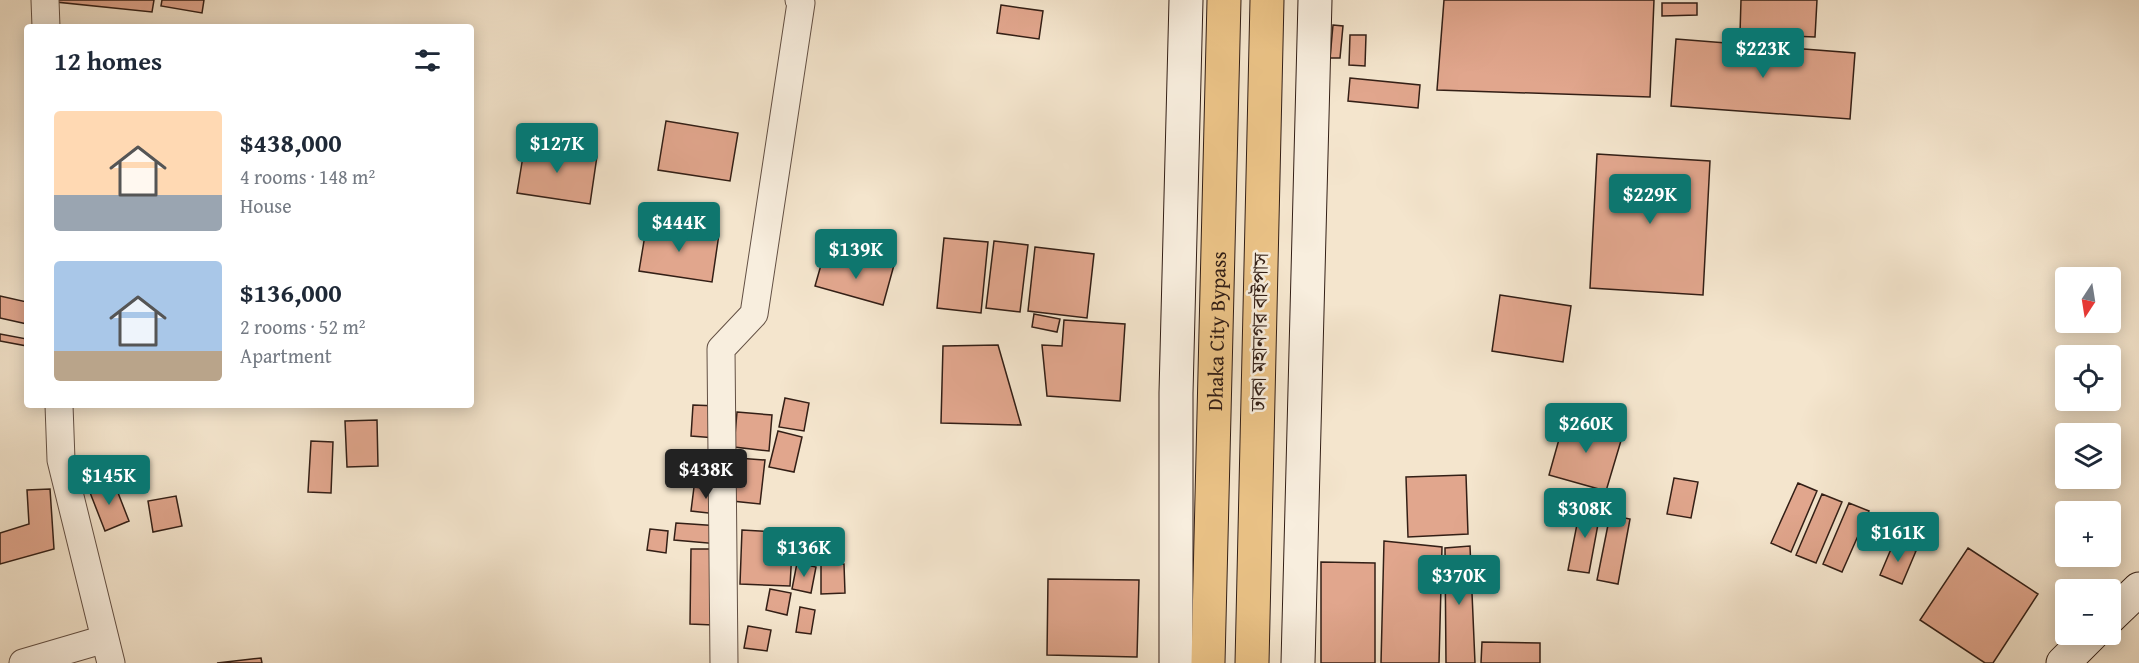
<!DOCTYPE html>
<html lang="en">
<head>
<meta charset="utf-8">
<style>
	:root { --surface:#fff; --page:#f2f2f3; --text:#1f2937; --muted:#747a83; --accent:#0f766e }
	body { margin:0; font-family:"Gentium Book Plus","Noto Serif Bengali",serif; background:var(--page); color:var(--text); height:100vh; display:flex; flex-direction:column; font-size:22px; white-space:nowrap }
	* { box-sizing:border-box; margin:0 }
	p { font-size:20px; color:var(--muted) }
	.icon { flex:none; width:33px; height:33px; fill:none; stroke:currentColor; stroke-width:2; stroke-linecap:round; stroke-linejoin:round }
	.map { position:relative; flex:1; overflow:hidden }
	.side { position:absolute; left:24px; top:24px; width:450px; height:384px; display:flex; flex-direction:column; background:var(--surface); border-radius:6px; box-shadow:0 3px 15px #0003 }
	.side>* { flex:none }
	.needle { width:39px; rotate:192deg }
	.controls { position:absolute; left:2055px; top:267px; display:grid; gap:12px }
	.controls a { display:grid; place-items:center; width:66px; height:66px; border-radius:6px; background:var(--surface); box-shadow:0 3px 15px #0003; font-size:30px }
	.price { position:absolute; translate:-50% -51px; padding:0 14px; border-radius:6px; background:var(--accent); color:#fff; font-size:20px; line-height:39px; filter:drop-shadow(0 2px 3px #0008) }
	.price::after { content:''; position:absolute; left:50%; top:36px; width:18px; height:14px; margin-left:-9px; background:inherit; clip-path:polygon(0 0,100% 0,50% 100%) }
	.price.active { background:#222; color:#fff }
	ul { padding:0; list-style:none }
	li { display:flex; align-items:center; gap:18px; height:150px; padding:0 30px }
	li span { display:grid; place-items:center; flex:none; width:168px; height:120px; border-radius:6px; color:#555 }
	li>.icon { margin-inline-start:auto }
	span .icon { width:72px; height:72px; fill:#fffc; stroke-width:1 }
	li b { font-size:26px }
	h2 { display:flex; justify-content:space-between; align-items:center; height:72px; padding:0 30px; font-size:26px }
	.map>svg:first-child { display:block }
	.building { fill:#e1a68d; stroke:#331f16; stroke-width:1.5 }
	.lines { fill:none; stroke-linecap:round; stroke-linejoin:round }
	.street-casing { stroke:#635044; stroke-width:29 }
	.secondary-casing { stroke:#331f16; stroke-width:35 }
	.highway-casing { stroke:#331f16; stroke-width:35 }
	.street { stroke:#f8eede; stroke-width:27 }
	.secondary { stroke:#f8eede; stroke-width:33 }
	.highway { stroke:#eac286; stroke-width:33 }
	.labels { text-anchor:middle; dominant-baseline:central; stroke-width:5; stroke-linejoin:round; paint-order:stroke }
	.street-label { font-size:21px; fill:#331f16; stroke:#f8eede }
</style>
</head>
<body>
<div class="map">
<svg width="2139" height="663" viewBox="0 0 2139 663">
	<rect width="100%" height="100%" fill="#f4e5cd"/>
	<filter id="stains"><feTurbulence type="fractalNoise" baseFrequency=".00333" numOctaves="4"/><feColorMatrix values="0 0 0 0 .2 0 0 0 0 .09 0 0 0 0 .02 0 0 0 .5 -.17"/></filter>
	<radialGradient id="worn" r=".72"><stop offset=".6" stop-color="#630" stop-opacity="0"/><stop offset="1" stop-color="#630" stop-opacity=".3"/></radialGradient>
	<path class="building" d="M57,0H154L152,12L56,2Z
		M162,0H204L202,13L161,6Z
		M1444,0H1654L1650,97L1437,90Z
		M1741,0H1817L1815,37L1740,34Z
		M1662,3H1697V15L1662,16Z
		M1001,5L1043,11L1039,39L997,33Z
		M1333,25L1343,26L1340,58H1330Z
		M1350,35H1366L1365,66L1349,65Z
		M1676,39L1855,53L1850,119L1671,106Z
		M1350,78L1420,85L1418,108L1348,101Z
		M666,121L738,133L730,181L658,170Z
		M525,144L597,156L590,204L517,193Z
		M1597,154L1710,161L1703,295L1590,288Z
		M647,223L719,234L712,282L639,271Z
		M944,238L988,242L981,313L937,308Z
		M994,241L1028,245L1020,312L986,308Z
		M1035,247L1094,254L1087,318L1028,311Z
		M823,258L847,265H894L883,305L815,286Z
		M1500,295L1571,306L1563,362L1492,351Z
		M0,296L27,302V324L0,318Z
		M1034,314L1060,319L1057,332L1032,327Z
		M1064,320L1125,324L1120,401L1047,396L1042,345L1062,346Z
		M0,334L27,339V346L0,341Z
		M998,345L1021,425L941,423L943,346Z
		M785,398L809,403L804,431L779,427Z
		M693,405L718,406L716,438L691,436Z
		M737,412L772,415L769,451L734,447Z
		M1565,418L1623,434L1606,491L1549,475Z
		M377,420L378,466L347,467L345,421Z
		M778,431L802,437L794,472L769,467Z
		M311,441L333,442L331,493L308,492Z
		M699,458L713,461L709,483L695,481Z
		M737,458L765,460L760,504L732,501Z
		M1466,475L1468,534L1408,537L1406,477Z
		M1674,478L1698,482L1691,518L1667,514Z
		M113,480L129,521L105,531L89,490Z
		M1798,483L1817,491L1791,552L1771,543Z
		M694,487L720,490L717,514L691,511Z
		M50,489L54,549L0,564V533L29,524L27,490Z
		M1822,494L1842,502L1816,563L1796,555Z
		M176,496L182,526L153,532L148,501Z
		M1849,503L1869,511L1842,572L1823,564Z
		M1581,504L1601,508L1589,573L1568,570Z
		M1610,515L1630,519L1618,584L1597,580Z
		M676,523L720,526L719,544L674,540Z
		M650,529L668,531L666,553L647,550Z
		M742,530L793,533L790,586L740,584Z
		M1384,541L1442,547L1439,663H1381Z
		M1894,542L1916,551L1902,584L1880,575Z
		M1470,546L1475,663H1446L1445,548Z
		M1968,548L2038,594L1993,663H1985L1920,620Z
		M691,549H715L713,625L690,624Z
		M1321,562L1375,563V663H1321Z
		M797,563L816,567L811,593L792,589Z
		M844,564L845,593L821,594V565Z
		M1048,579L1139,580L1137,657L1047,655Z
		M770,589L791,593L787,615L766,610Z
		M800,607L815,610L811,634L796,632Z
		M748,626L771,630L767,651L744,648Z
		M1482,642L1540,643V663H1481Z
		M261,658L262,663H217Z"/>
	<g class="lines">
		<g class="street-casing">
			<path id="street" d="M45,0L46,27
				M59,405L61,460L111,663
				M23,663L105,639
				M724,663L721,349L754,314L801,3L799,0"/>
		</g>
		<g class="secondary-casing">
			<path id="secondary" d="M2110,617L2139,589
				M1176,663V393L1186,0
				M1298,663L1315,0
				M2063,663L2092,634"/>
		</g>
		<g class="highway-casing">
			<g id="highway">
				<path id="s1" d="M1208,663L1224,0"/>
				<path d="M1252,663L1267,0"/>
			</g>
		</g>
		<use href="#street" class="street"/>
		<use href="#secondary" class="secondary"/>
		<use href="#highway" class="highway"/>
	</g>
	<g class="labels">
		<g class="street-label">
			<text stroke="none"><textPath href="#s1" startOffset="332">Dhaka City Bypass</textPath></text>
			<text transform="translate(1259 332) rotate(-89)">ঢাকা মহানগর বাইপাস</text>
		</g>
	</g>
	<rect width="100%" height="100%" filter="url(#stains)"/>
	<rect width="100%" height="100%" fill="url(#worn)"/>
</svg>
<div class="controls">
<a><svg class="needle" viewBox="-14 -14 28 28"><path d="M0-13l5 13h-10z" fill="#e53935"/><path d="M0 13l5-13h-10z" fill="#747a83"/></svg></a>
<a><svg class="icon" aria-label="locate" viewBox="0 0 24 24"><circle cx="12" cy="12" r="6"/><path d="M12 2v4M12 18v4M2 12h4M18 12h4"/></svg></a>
<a><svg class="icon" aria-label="layers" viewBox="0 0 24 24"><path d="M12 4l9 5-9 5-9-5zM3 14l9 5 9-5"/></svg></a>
<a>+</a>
<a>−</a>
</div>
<b class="price" style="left:1763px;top:79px">$223K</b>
<b class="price" style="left:557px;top:174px">$127K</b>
<b class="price" style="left:1650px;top:225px">$229K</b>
<b class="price" style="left:679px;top:253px">$444K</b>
<b class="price" style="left:856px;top:280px">$139K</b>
<b class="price" style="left:1586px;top:454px">$260K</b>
<b class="price active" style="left:706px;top:500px">$438K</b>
<b class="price" style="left:109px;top:506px">$145K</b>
<b class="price" style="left:1585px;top:539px">$308K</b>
<b class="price" style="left:1898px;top:563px">$161K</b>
<b class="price" style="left:804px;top:578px">$136K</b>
<b class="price" style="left:1459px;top:606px">$370K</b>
<section class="side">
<h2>12 homes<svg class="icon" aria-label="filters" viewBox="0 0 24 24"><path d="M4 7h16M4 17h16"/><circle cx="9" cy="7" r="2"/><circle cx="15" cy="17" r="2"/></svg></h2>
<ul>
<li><span style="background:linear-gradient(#ffd9b3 70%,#9aa5b1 0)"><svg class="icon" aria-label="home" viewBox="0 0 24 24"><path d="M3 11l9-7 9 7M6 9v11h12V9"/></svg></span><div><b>$438,000</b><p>4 rooms · 148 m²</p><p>House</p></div></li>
<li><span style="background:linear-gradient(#a9c7e8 75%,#b9a48a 0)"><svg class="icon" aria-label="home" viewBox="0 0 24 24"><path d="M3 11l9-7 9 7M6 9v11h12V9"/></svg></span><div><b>$136,000</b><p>2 rooms · 52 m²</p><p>Apartment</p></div></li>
</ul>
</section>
</div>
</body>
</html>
